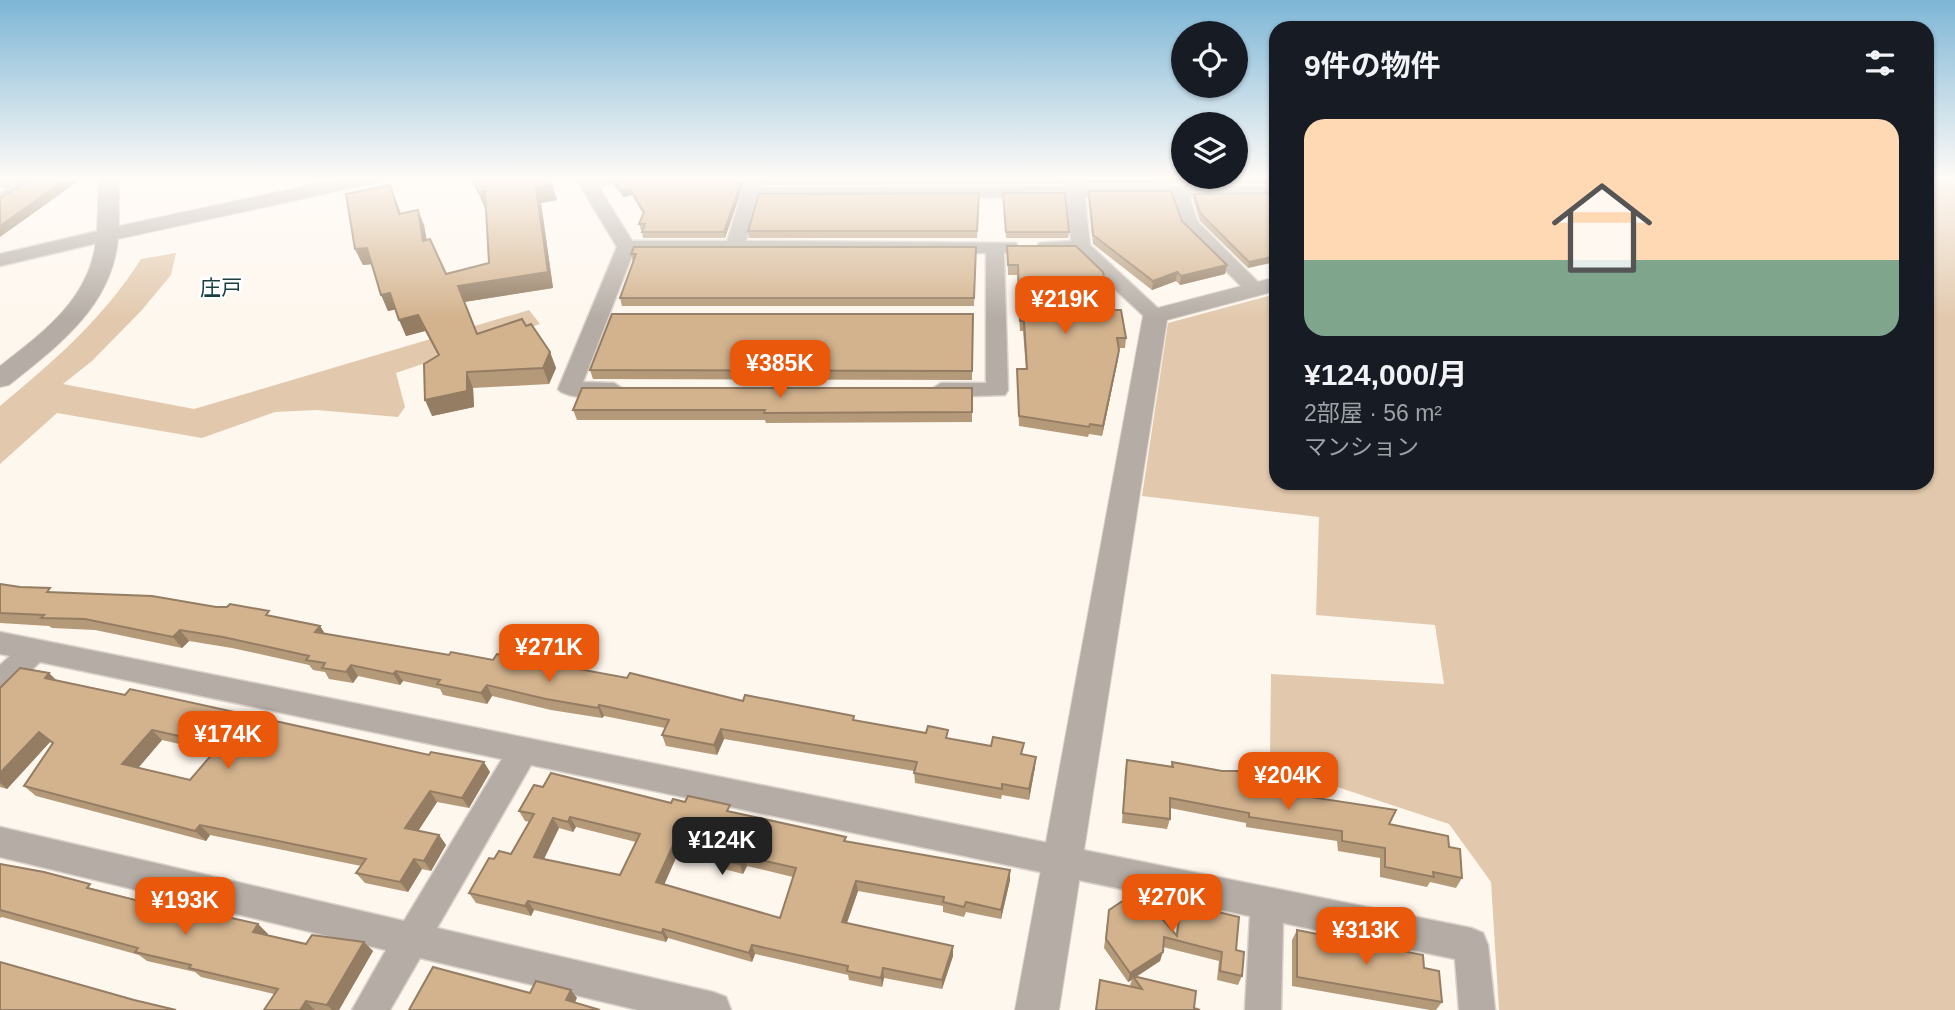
<!DOCTYPE html>
<html lang="ja">
<head>
<meta charset="utf-8">
<style>
	:root { --surface:#171b24; --page:#242831; --text:#f1f3f6; --muted:#9ea1a6; --line:#363941; --accent:#ea580c }
	body { margin:0; font-family:Helvetica,"Noto Sans JP",sans-serif; background:var(--page); color:var(--text); height:100vh; display:flex; flex-direction:column; font-size:26px; white-space:nowrap }
	* { box-sizing:border-box; margin:0 }
	p { font-size:23px; color:var(--muted) }
	.icon { flex:none; width:38px; height:38px; fill:none; stroke:currentColor; stroke-width:2; stroke-linecap:round; stroke-linejoin:round }
	.map { position:relative; flex:1; overflow:hidden }
	.side { position:absolute; left:1269px; top:21px; width:665px; height:469px; display:flex; flex-direction:column; background:var(--surface); border-radius:21px; box-shadow:0 2px 5px #0004 }
	.side>* { flex:none }
	.fabs { position:absolute; left:1171px; top:21px; display:grid; gap:14px }
	.fabs a { display:grid; place-items:center; width:77px; height:77px; border-radius:50%; background:var(--surface); box-shadow:0 2px 5px #0004; font-size:35px }
	.price { position:absolute; translate:-50% -60px; padding:0 16px; border-radius:14px; background:var(--accent); color:#fff; font-size:23px; line-height:46px; filter:drop-shadow(0 2px 4px #0008) }
	.price::after { content:''; position:absolute; left:50%; top:42px; width:21px; height:16px; margin-left:-10px; background:inherit; clip-path:polygon(0 0,100% 0,50% 100%) }
	.price.on { background:#222; color:#fff }
	ul { padding:0; list-style:none }
	li { display:grid; align-content:center; gap:14px; height:371px; padding:0 35px }
	li+li { border-top:2px solid var(--line) }
	li span { display:grid; place-items:center; height:217px; border-radius:21px; color:#555 }
	li>.icon { margin-inline-start:auto }
	span .icon { width:126px; height:126px; fill:#fffc; stroke-width:1 }
	li b { font-size:30px }
	h2 { display:flex; justify-content:space-between; align-items:center; height:84px; padding:0 35px; font-size:30px }
	.map>svg:first-child { display:block }
	.green { fill:#e2c9ad }
	.lines { fill:none; stroke-linecap:round; stroke-linejoin:round }
	.minor-casing { stroke:#d9d2ca; stroke-width:3 }
	.tertiary-casing { stroke:#d9d2ca; stroke-width:2 }
	.minor { fill:#b5ada5; fill-rule:evenodd }
	.tertiary { fill:#b5ada5; fill-rule:evenodd }
	.wall { fill:#b59a7a; fill-rule:evenodd }
	.shaded-wall { fill:#947d63 }
	.building { fill:#d3b38e; stroke:#947d63; stroke-width:2; fill-rule:evenodd }
	.labels { text-anchor:middle; dominant-baseline:central; stroke-width:5; stroke-linejoin:round; paint-order:stroke }
	.far-quarter-label { font-size:21px; fill:#1b3e40; stroke:#fff }
</style>
</head>
<body>
<div class="map">
<svg width="1955" height="1010" viewBox="0 0 1955 1010">
	<rect width="100%" height="100%" fill="#fef7ee"/>
	<path class="green" d="M1927,177H1955V1010H1499L1491,882L1449,824L1295,773L1270,759L1271,674L1444,684L1435,625L1316,615L1319,517L1142,496L1168,323L1276,294V483H1927Z
		M176,253L171,275L141,311L92,361L63,384L194,409L529,310L540,324L396,373L405,407L398,417L316,410L275,412L202,438L57,413L0,464V406C54,361 103,319 141,259Z"/>
	<g class="lines">
		<g class="minor-casing">
			<path id="minor" d="M0,177L26,178L35,183L0,206V193L9,187L0,186Z
				M575,177H624L622,181L598,186L632,241H727L747,177H763L761,188L1066,187V177H1082L1084,186H1276V196L1189,197L1198,222L1265,289L1255,295L1248,293L1183,228L1172,197H1085L1090,245L1162,312L1165,316L1162,320H1148L1076,253L1039,251L1037,247L1039,243L1071,241L1067,197L758,198L746,241L1016,243L1018,247L1016,251L1004,253L1008,390L1005,395L941,397L930,390L941,383H986V253H633L583,382L614,383L625,390C618,401 565,400 558,389L617,247Z
				M107,229L114,231L116,235L114,239L0,266V254Z
				M0,632L1471,928L1483,933L1488,945L1495,1010H1459L1455,959L1283,923L1281,1010H1245L1250,916L531,765L437,928L713,992L726,997L731,1010H638L420,958L390,1010H352L386,950L0,857V827L404,921L502,759L40,662L10,691L0,695V665L10,656L0,654Z"/>
		</g>
		<g class="tertiary-casing">
			<path id="tertiary" d="M99,177H119V226L347,177H385L375,183L118,239C112,306 58,346 9,385L0,387V366C41,334 86,302 95,247C99,224 97,200 99,177Z
				M1276,277V291L1167,320L1059,1010H1015L1143,316L1146,311Z"/>
		</g>
		<use href="#minor" class="minor"/>
		<use href="#tertiary" class="tertiary"/>
	</g>
	<path class="wall" d="M471,177H548L552,185L557,200L541,203L553,288L464,302L477,334L526,326L550,352L556,368L549,384L473,388L474,407L432,416L438,355L425,331L406,336L396,309L388,311L371,264L363,265L355,249L396,200L401,214L418,210L424,225L427,240L446,274L489,263L486,208H485Z
		M746,177L725,238H643L642,232L643,230H641L639,224L643,214L632,195L623,197L614,185L612,179L621,178Z
		M1064,177L1063,184L764,185L763,179Z
		M1083,177H1276V184L1086,183Z
		M1089,191L1182,221L1227,265L1225,274L1180,285L1176,281L1152,290L1093,244L1088,200Z
		M979,193L977,238H749L748,231Z
		M1003,193L1069,232L1068,238H1006Z
		M1276,193L1248,268L1200,221L1193,200L1194,194Z
		M1007,246L1110,310L1126,338L1125,348H1119L1118,359L1102,436L1089,434L1088,437L1019,426L1017,369H1026L1023,331H1020L1017,275H1008Z
		M976,247L974,306H622L620,298L633,262L631,254Z
		M973,314L972,380L593,379L590,370Z
		M972,388V422L766,423L765,420H577L573,410Z
		M0,584L54,592L273,616L320,626L325,634L449,655L493,660L743,701L948,738L1023,754L1035,767L1029,800L1002,795L1001,799L915,783L914,771L724,739L717,755L666,746L662,735L665,728L604,716L602,718L551,710L492,696L487,704L443,695L440,689L403,681L400,685L358,676L353,683L329,679L325,672L313,670L309,665L232,648L189,641L182,648L95,630L52,628L49,626L0,623Z
		M49,673L56,680L490,772L469,808L437,802L418,831L439,835L446,845L431,871L422,869L408,892L365,883L356,873L361,866L210,835L206,841L36,796L24,786L53,744L50,742L7,789L0,787V688ZM162,740L214,752L190,780L138,768Z
		M1127,760L1171,766L1172,762L1254,780L1290,794L1389,824L1449,847L1462,878L1456,888L1430,882L1427,887L1380,877V858L1338,851L1337,841L1246,827V823L1170,808V819L1167,829L1122,823L1125,771Z
		M543,787L732,812L847,842L1010,870V880L1001,919L966,912L964,917L943,912V906L858,891L847,923L953,956L942,989L884,978L882,987L849,980L848,975L755,954L752,962L668,938L666,942L534,910L531,916L476,903L469,893L494,859L511,854L529,822L525,821L519,811ZM576,827L636,842L620,875L544,859L559,828L573,832ZM679,851L721,861L724,869L743,874L747,866L793,877L780,918L664,884Z
		M0,864L183,912L258,924L268,934L267,935L306,944L364,942L373,951L339,1010H264L274,994L201,977L195,972L147,961L139,955L2,917L0,918Z
		M1181,903L1236,950L1242,976L1238,985L1217,980L1219,961L1163,947L1160,961L1136,977L1194,1008L1132,987L1130,985L1132,980L1128,982L1104,948L1109,910L1176,934L1178,913Z
		M1297,930L1424,968L1442,1002L1436,1010H1430L1292,986V940Z"/>
	<path class="shaded-wall" d="M69,177H78L80,180L0,237V226Z
		M743,177H746L725,238L724,232Z
		M390,185L396,200L406,229L399,214Z
		M552,185L557,200L541,203L553,288L464,302L458,286L548,272L536,188Z
		M630,189L632,195L623,197L621,191Z
		M485,191L491,207L485,208L479,193Z
		M418,210L424,225L429,256L423,241Z
		M367,248L374,264L363,265L355,249Z
		M1276,256V262L1248,268L1249,262Z
		M1227,265L1225,274L1180,285L1181,276Z
		M1177,272L1176,281L1152,290L1153,281Z
		M390,293L398,309L388,311L381,295Z
		M418,315L425,331L406,336L399,320Z
		M1119,350L1118,359L1102,436L1103,426Z
		M550,352L556,368L549,384L543,368Z
		M467,372L473,388L474,407L432,416L425,400Z
		M320,626L327,637L315,632Z
		M180,630L189,641L182,648L173,637Z
		M351,665L358,676L353,683L346,672Z
		M396,671L403,681L400,685L393,674Z
		M49,673L60,684L45,678Z
		M487,685L492,696L487,704L481,693Z
		M599,705L604,716L602,718L598,708Z
		M721,729L724,739L717,755L714,745Z
		M152,730L162,740L133,774L122,764Z
		M39,732L50,742L7,789L0,783V773Z
		M1036,757L1035,767L1029,800V789Z
		M484,762L490,772L469,808L462,798Z
		M430,791L437,802L413,839L405,828Z
		M570,817L576,827L573,832L568,822Z
		M553,818L559,828L540,867L534,857Z
		M200,825L210,835L206,841L195,831Z
		M439,835L446,845L431,871L424,861Z
		M675,841L679,851L661,892L656,882Z
		M743,856L747,866L743,874L740,864Z
		M414,859L422,869L408,892L400,882Z
		M1010,870V880L1001,919V910Z
		M856,881L858,891L844,931L842,922Z
		M528,901L534,910L531,916L525,906Z
		M258,924L268,934L263,941L253,932Z
		M663,929L668,938L666,942L662,933Z
		M364,942L373,951L339,1010H332L327,1005Z
		M752,945L755,954L752,962L749,953Z
		M953,946V956L942,989V980Z
		M1163,952L1160,961L1134,978L1133,976L1132,980L1128,982L1130,973Z
		M883,968L884,978L882,987L881,978Z
		M571,990L577,998L572,1009L566,1000Z
		M306,1001L315,1010H300Z"/>
	<path class="building" d="M47,177H69L0,226V198L29,180Z
		M472,177H548L552,185L536,188L548,272L458,286L477,334L522,319L526,326L531,324L550,352L543,368L467,372V391L425,400L424,364L439,355L418,315L399,320L390,293L381,295L367,248L355,249L346,194L390,185L399,214L418,210L423,241L430,239L446,274L489,263L485,191L479,193Z
		M622,177H743L724,232H642L645,224H639L644,212L630,189L621,191L612,179Z
		M763,177H1064V178L763,179Z
		M1086,177H1276V178L1087,177Z
		M1089,191H1171L1182,221L1227,265L1181,276L1177,272L1153,281L1093,235Z
		M979,193L977,231H748L759,194Z
		M1003,193H1065L1069,232H1006Z
		M1276,193V256L1249,262L1201,214L1194,194Z
		M1007,246H1076L1103,272L1110,310H1121L1126,338H1117L1119,350L1103,426L1090,424L1089,427L1019,416L1017,369H1027L1024,321H1020L1018,265H1008Z
		M634,247H976L974,298H620L636,254H631Z
		M612,314H973L972,371L590,370Z
		M582,388H972V412L764,413L765,410H573Z
		M0,584L20,587L50,588L47,592L152,596L216,607H227L230,604L269,611L266,615L320,626L315,632L449,655L451,652L493,660L497,654L627,678L630,673L743,701L745,695L854,716L853,720L926,733L928,726L948,730L946,738L991,746L993,737L1024,743L1021,754L1036,757L1029,789L1002,784V789L914,773L917,762L721,729L714,745L662,735L669,720L599,705L598,708L546,699L487,685L481,693L437,684L440,680L396,671L393,674L351,665L346,672L322,668L325,663L306,660L309,656L223,637L180,630L173,637L85,619L41,618L44,615L0,613Z
		M20,668L49,673L45,678L125,695L130,689L429,755L431,752L484,762L462,798L430,791L405,828L439,835L424,861L414,859L400,882L356,873L366,859L200,825L195,831L24,786L53,743L39,732L0,773V688ZM152,730L220,745L190,780L122,764Z
		M1127,760L1173,767L1172,762L1222,771H1253L1254,780L1290,787V794L1396,810L1389,824L1448,836L1449,847L1460,849L1462,878L1433,872L1434,877L1385,867V848L1342,841V831L1249,817V813L1170,798V819L1123,813Z
		M551,773L671,803L673,799L685,802L688,796L730,805L727,811L846,837L844,841L1010,870L1001,910L966,902L964,907L943,902L944,897L856,881L842,922L953,946L942,980L883,968L881,978L847,971L848,966L752,945L749,953L663,929L662,933L528,901L525,906L469,893L489,858L494,859L499,851L511,854L534,814L519,811L534,785L543,787ZM570,817L640,834L620,875L534,857L553,818L568,822ZM675,841L724,852L720,860L740,864L743,856L796,868L780,918L656,882Z
		M0,864L44,872L90,884L87,888L183,912L187,908L258,924L253,932L306,944L312,935L364,942L327,1005L306,1001L300,1010H264L278,989L189,968L191,965L135,952L138,948L0,910Z
		M1124,900L1150,905L1177,936L1181,903L1239,917L1236,950L1244,952L1242,976L1220,971L1222,952L1164,937L1163,952L1130,973L1106,939L1109,910Z
		M1297,930L1423,955L1424,968L1439,971L1442,1002L1297,977Z
		M0,962L134,1000L176,1010H0Z
		M433,967L530,993L536,981L571,990L566,1000L600,1010H409Z
		M1133,976L1196,991L1194,1008L1200,1010H1096L1100,980L1142,989Z"/>
	<linearGradient id="sky" x2="0" y2="1"><stop stop-color="#7db6d6"/><stop offset="0.56" stop-color="#fffbf7"/><stop offset="1" stop-color="#fffbf7" stop-opacity="0"/></linearGradient>
	<rect width="1955" height="318" fill="url(#sky)"/>
	<g class="labels">
		<g class="far-quarter-label">
			<text x="221" y="287">庄戸</text>
		</g>
	</g>
</svg>
<div class="fabs">
<a><svg class="icon" aria-label="locate" viewBox="0 0 24 24"><circle cx="12" cy="12" r="6"/><path d="M12 2v4M12 18v4M2 12h4M18 12h4"/></svg></a>
<a><svg class="icon" aria-label="layers" viewBox="0 0 24 24"><path d="M12 4l9 5-9 5-9-5zM3 14l9 5 9-5"/></svg></a>
</div>
<b class="price" style="left:1065px;top:336px">¥219K</b>
<b class="price" style="left:780px;top:400px">¥385K</b>
<b class="price" style="left:549px;top:684px">¥271K</b>
<b class="price" style="left:228px;top:771px">¥174K</b>
<b class="price" style="left:1288px;top:812px">¥204K</b>
<b class="price on" style="left:722px;top:877px">¥124K</b>
<b class="price" style="left:1172px;top:934px">¥270K</b>
<b class="price" style="left:185px;top:937px">¥193K</b>
<b class="price" style="left:1366px;top:967px">¥313K</b>
<section class="side">
<h2>9件の物件<svg class="icon" aria-label="filters" viewBox="0 0 24 24"><path d="M4 7h16M4 17h16"/><circle cx="9" cy="7" r="2"/><circle cx="15" cy="17" r="2"/></svg></h2>
<ul>
<li><span style="background:linear-gradient(#ffd9b3 65%,#7fa58c 0)"><svg class="icon" aria-label="home" viewBox="0 0 24 24"><path d="M3 11l9-7 9 7M6 9v11h12V9"/></svg></span><div><b>¥124,000/月</b><p>2部屋 · 56 m²</p><p>マンション</p></div></li>
</ul>
</section>
</div>
</body>
</html>
